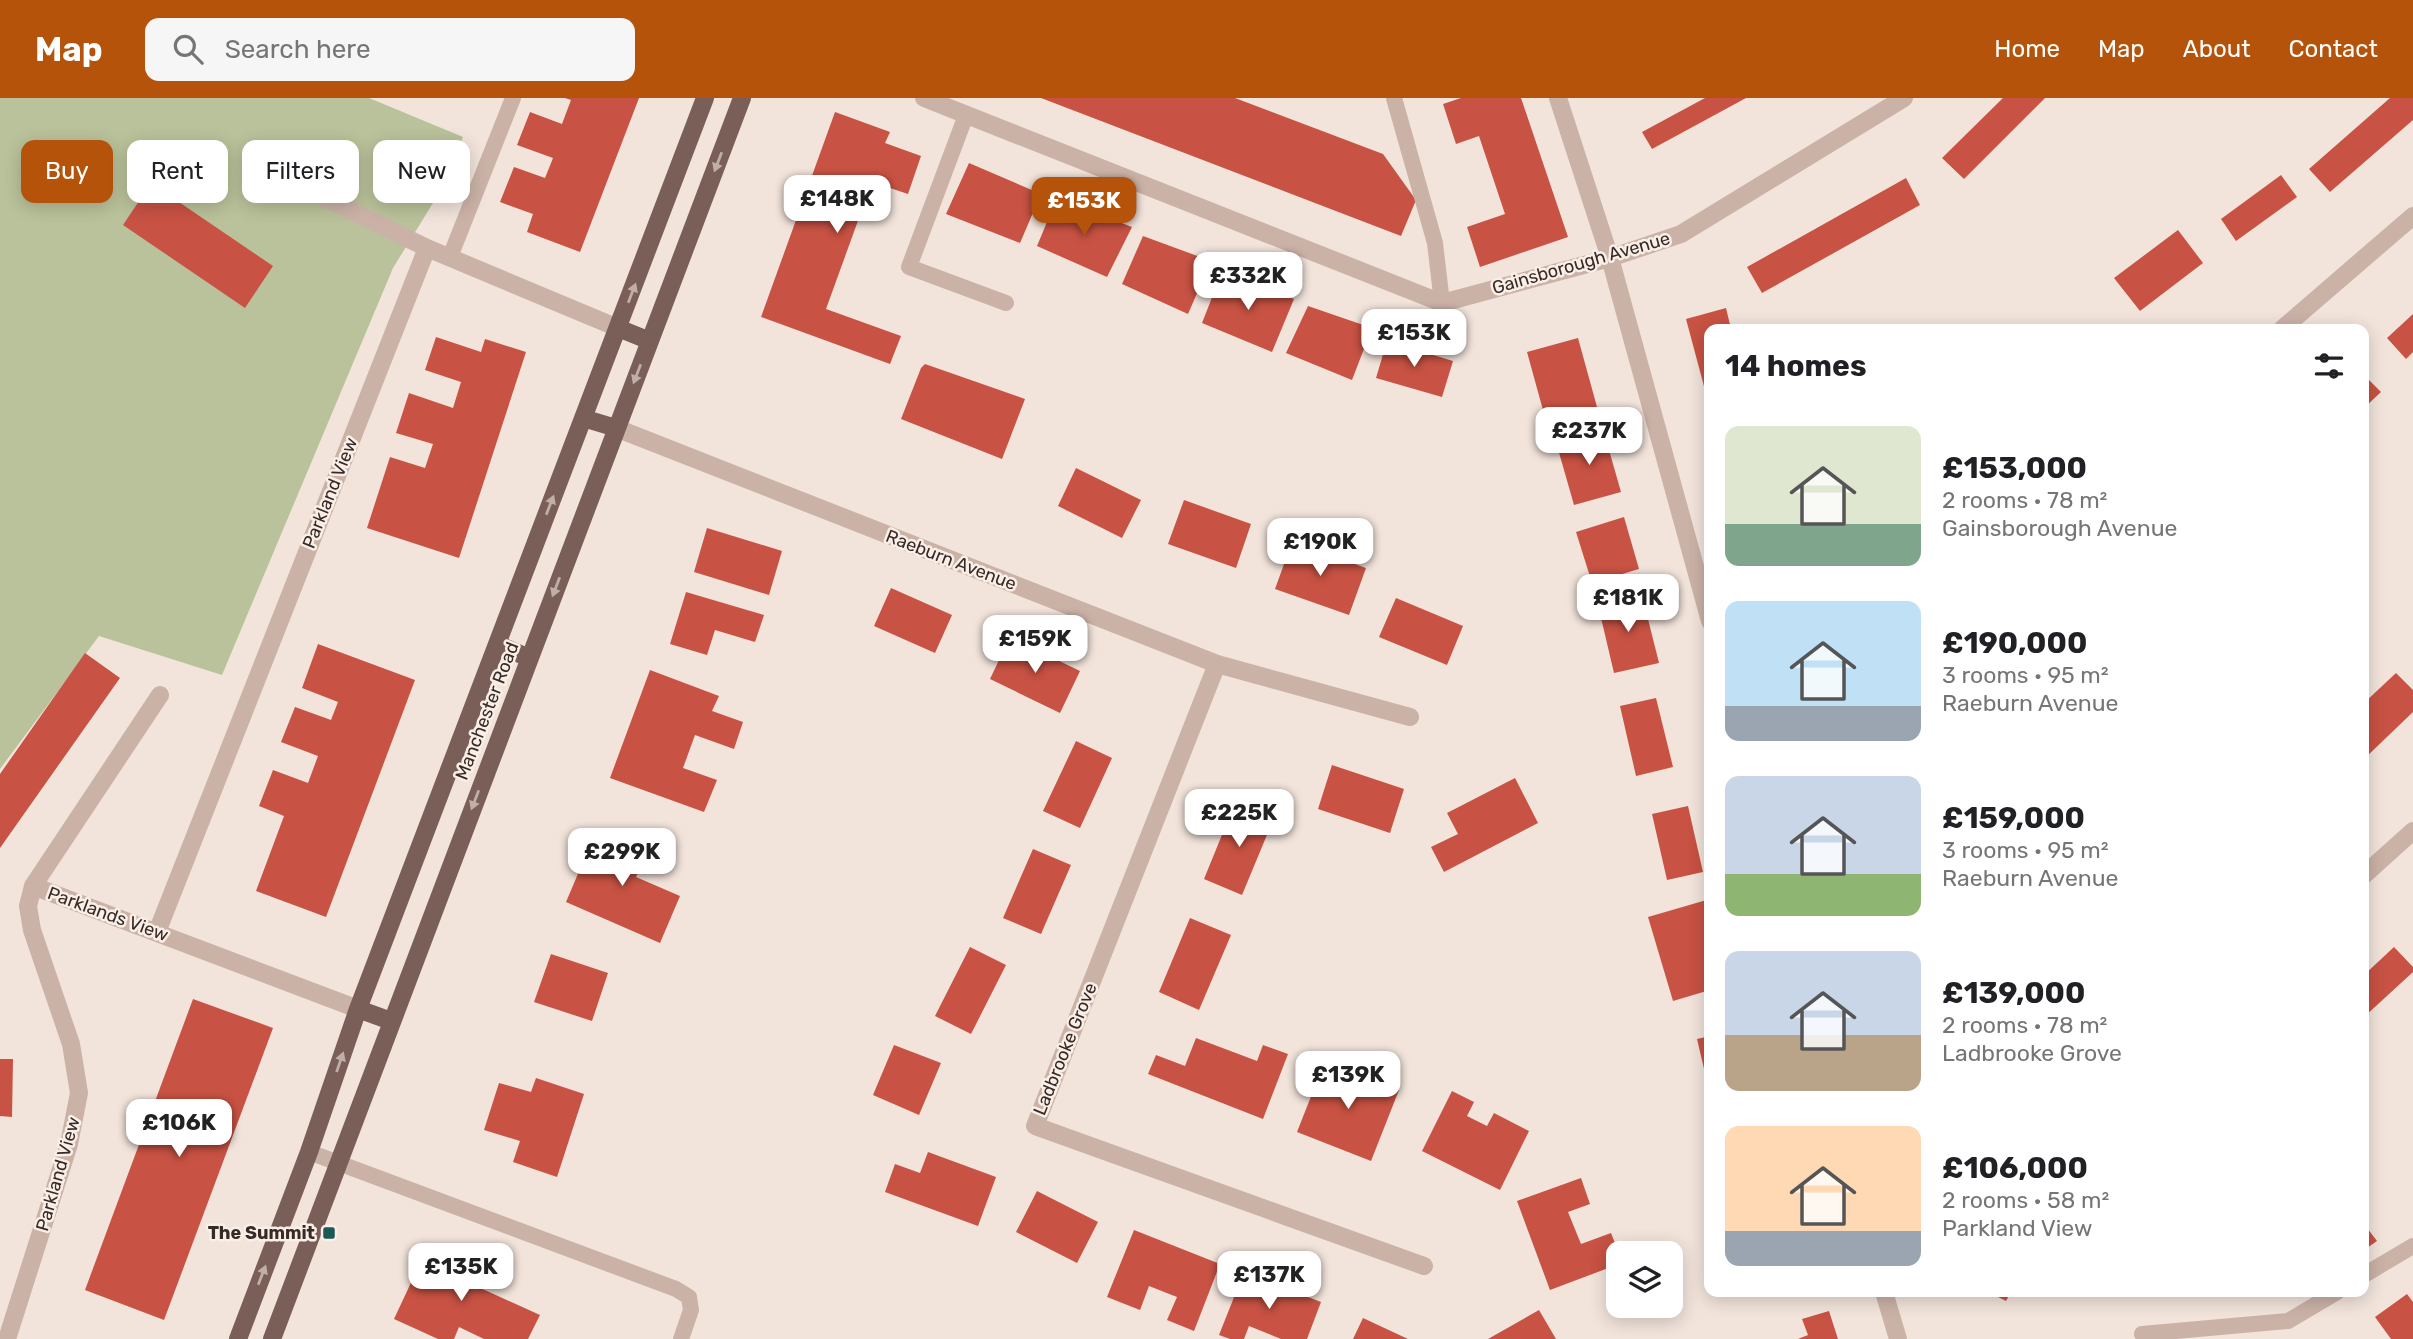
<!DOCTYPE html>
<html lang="en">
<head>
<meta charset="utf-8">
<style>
	:root { --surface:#fff; --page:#f6f6f6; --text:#202124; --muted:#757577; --accent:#b45309 }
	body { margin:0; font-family:Rubik,sans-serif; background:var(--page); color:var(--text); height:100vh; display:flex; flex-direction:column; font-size:26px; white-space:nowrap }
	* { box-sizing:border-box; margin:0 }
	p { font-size:23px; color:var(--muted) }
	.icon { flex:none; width:38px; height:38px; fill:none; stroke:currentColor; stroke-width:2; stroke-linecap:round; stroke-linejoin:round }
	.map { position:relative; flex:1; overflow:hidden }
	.side { position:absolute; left:1704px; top:226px; width:665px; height:973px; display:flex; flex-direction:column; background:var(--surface); border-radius:14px; box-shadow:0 4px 18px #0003 }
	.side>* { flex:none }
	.guide { position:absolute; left:21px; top:42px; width:665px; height:63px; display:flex; gap:14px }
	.controls { position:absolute; left:1606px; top:1143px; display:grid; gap:14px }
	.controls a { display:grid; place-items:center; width:77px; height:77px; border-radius:14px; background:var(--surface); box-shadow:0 4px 18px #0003; font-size:35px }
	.price { position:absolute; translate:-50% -60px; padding:0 16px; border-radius:14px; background:#fff; color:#222; font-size:23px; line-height:46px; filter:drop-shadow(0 2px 4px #0008) }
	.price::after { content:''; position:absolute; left:50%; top:42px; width:21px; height:16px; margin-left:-10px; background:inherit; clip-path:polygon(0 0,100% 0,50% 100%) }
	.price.active { background:var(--accent); color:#fff }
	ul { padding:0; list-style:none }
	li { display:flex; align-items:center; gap:21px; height:175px; padding:0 21px }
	li span { display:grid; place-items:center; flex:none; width:196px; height:140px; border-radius:14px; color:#555 }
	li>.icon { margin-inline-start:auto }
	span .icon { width:84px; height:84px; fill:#fffc; stroke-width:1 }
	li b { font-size:30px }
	h2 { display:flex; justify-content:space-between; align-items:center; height:84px; padding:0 21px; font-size:30px }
	.tag { padding:0 24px; border-radius:14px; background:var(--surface); box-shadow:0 4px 18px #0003; font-size:24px; line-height:63px }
	.tag.active { background:var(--accent); color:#fff }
	header { display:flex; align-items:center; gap:42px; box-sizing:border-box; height:98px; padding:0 35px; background:var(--accent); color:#fff }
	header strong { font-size:33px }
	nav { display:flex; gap:38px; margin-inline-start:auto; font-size:24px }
	.search { width:490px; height:63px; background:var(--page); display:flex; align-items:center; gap:18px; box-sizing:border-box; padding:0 24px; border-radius:14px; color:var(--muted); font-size:26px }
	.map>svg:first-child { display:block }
	.green { fill:#bac29b }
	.building { fill:#c85243 }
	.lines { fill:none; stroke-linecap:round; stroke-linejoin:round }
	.service { stroke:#cbb2a7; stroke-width:16 }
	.minor { stroke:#cbb2a7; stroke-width:18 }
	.primary { stroke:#795f58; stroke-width:18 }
	.oneway { fill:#c0aea7 }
	.poi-dot { fill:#1c5955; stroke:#faefe7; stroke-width:2.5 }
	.labels { text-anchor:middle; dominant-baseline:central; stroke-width:5; stroke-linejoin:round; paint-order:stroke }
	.street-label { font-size:18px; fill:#372a28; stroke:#faefe7 }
	.poi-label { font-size:18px; font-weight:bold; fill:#372a28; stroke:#faefe7; text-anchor:end }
</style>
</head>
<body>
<header>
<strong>Map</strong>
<div class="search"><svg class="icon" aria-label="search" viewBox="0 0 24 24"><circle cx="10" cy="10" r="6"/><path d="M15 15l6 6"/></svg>Search here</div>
<nav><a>Home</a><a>Map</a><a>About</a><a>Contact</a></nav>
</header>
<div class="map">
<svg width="2413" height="1241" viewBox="0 0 2413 1241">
	<rect width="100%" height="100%" fill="#f2e4db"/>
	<path class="green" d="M0,0H369L463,39L441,92L393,170L222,577L99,538L0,671Z"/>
	<path class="building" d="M565,0H639L580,154L527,134L533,116L500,104L514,69L545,80L553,60L517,47L530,14L562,26L571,2Z
		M1041,0H1235L1383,56L1416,102L1401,138Z
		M1461,0H1521L1568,139L1480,169L1467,129L1505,116L1479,38L1456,46L1443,6Z
		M1705,0H1746L1652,51L1642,34Z
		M2003,0H2045L1964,81L1942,60Z
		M2390,0H2413V22L2330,94L2309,71Z
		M835,14L890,34L885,45L921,58L908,96L872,84L826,211L901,238L890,266L761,219Z
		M969,65L1041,96L1020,145L946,116Z
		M2281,77L2297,99L2236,143L2221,121Z
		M1906,80L1920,107L1762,195L1747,169Z
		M151,85L273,168L245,210L123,127Z
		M1057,100L1132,129L1107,179L1037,148Z
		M2178,132L2203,165L2140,213L2114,180Z
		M1143,138L1211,163L1188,216L1122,186Z
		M1222,174L1294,201L1272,254L1202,225Z
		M1308,208L1372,230L1352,282L1286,255Z
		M1726,210L1731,231H1710L1709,307L1686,221Z
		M2413,216V254L2406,261L2387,240Z
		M436,239L481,254L485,241L526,254L459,460L367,430L390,359L425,370L433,346L396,335L409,295L453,310L461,284L425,272Z
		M1578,240L1597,309L1546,323L1527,254Z
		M1387,243L1453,263L1442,299L1376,280Z
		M925,266L1025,301L1002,361L901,321L921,270Z
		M2364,277L2381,294L2364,310Z
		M1603,331L1621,394L1574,407L1556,344Z
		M1076,370L1141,402L1122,440L1058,408Z
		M1184,402L1251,426L1236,470L1168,446Z
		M1624,419L1639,471L1592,485L1576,434Z
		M707,430L782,453L769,497L694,474Z
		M1292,444L1366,470L1349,517L1275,491Z
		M891,490L952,517L935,555L874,528Z
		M686,494L764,517L755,544L715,532L707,557L670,546Z
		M1642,497L1659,565L1614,575L1598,507Z
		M1396,500L1463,528L1447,567L1379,539Z
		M1010,539L1080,573L1060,615L990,581Z
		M318,546L415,582L326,819L256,793L284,718L259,708L273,672L308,685L318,658L281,644L295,609L331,622L338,604L302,590Z
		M85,555L120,580L0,750V676Z
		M650,572L719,598L712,613L743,624L734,651L695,637L683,670L717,682L704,714L610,680Z
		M2396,575L2413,592V614L2364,661V605Z
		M1656,600L1673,669L1636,678L1620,608Z
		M1076,643L1112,660L1080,730L1043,713Z
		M1332,667L1404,691L1390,735L1318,711Z
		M1515,680L1538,725L1444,774L1431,749L1458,736L1447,715Z
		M1235,705L1274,720L1242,797L1204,781Z
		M1688,708L1703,774L1667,782L1652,716Z
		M597,731L648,753L636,779L680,798L660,845L566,804Z
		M1033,751L1071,767L1041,836L1003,820Z
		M1710,801V892L1673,903L1648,819Z
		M1190,820L1231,837L1199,912L1159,894Z
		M970,849L1006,867L971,936L935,918Z
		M2394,849L2413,869V874L2364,919V877Z
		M551,856L608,875L592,923L534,904Z
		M193,901L273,930L164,1222L85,1192Z
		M1710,938V992H1709L1697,941Z
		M1196,940L1257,963L1263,947L1288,956L1263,1021L1148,976L1156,957L1185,968Z
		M894,947L941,965L919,1017L873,997Z
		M0,961H13L12,1019L0,1018Z
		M1325,963L1399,992L1371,1063L1297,1034Z
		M536,980L584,996L557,1079L513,1064L520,1043L484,1032L499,985L531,994Z
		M1452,993L1474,1004L1467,1018L1487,1028L1494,1015L1529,1033L1500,1092L1422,1053Z
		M928,1054L996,1079L978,1128L885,1094L895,1066L920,1075Z
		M1581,1080L1590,1106L1568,1114L1581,1146L1611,1135L1619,1155V1166L1550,1192L1517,1103Z
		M1037,1093L1098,1124L1077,1165L1016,1134Z
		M2364,1126L2377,1143L2364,1152Z
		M1134,1132L1220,1166L1194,1233L1167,1222L1177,1199L1149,1188L1140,1212L1107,1199Z
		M452,1148L487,1165L476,1188L540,1217L528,1241H484L459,1229L454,1241H438L394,1221L423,1159L442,1168Z
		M1244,1174L1321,1204L1307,1241H1281L1249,1228L1244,1241H1230L1219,1237Z
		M1988,1194H2011L2006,1203Z
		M2407,1196L2413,1204V1241H2391L2375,1219Z
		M1539,1212L1556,1241H1488Z
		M1829,1213L1838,1241H1798L1808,1237L1802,1221Z
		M1363,1220L1408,1241H1353Z"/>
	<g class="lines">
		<path class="service" d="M1394,0L1435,145L1442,205
			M966,17L909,169L1006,205
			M450,159L513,0
			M309,1054L676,1191L689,1199L691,1212L681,1241
			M2364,1177L2413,1148
			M2142,1236L2288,1223L2337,1194"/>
		<path class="minor" d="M924,0L1442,205L1610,160L1681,136L1904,0
			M1558,0L1610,160L1710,523
			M315,95L427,150
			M2282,231L2413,118
			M616,330L1217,566L1410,619
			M1217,566L1035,1028L1424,1168
			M160,597L33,788L358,911
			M2364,777L2413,733
			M157,834L427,150L618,230
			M1884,1194L1898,1241
			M7,1241L69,1046L79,995L71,946L32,832L28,808L33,788"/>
		<path class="primary" d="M618,230L650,243
			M583,320L616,330
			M497,546L529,560
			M358,911L391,923
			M238,1241L309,1054L358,911L705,0
			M272,1241L742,0"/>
	</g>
	<defs><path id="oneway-solid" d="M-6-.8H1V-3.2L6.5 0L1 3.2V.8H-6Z" transform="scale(1.75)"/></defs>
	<g class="oneway">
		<use href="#oneway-solid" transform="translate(718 64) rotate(111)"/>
		<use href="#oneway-solid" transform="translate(632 195) rotate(-69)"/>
		<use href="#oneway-solid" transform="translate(637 276) rotate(111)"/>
		<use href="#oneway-solid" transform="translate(550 407) rotate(-69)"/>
		<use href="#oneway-solid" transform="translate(556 489) rotate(111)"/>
		<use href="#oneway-solid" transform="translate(475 702) rotate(111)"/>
		<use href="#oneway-solid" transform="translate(340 964) rotate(-71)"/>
		<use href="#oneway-solid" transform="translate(262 1177) rotate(-69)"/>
	</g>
	<rect class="poi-dot" x="322" y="1128" width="14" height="14" rx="3.5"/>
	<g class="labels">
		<g class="street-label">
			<text transform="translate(1581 165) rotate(-16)">Gainsborough Avenue</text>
			<text transform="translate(330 395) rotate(-68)">Parkland View</text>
			<text transform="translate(951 462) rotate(21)">Raeburn Avenue</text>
			<text transform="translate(487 613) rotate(-69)">Manchester Road</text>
			<text transform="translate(108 816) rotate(20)">Parklands View</text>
			<text transform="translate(1065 951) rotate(-68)">Ladbrooke Grove</text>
			<text transform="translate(58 1076) rotate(-74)">Parkland View</text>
		</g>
		<g class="poi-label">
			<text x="315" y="1135">The Summit</text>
		</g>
	</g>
</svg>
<div class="controls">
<a><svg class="icon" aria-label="layers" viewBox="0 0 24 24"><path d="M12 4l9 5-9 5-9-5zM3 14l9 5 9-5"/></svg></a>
</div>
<b class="price" style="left:837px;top:137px">£148K</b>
<b class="price active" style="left:1084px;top:139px">£153K</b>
<b class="price" style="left:1248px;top:214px">£332K</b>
<b class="price" style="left:1414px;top:271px">£153K</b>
<b class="price" style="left:1589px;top:369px">£237K</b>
<b class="price" style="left:1320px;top:480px">£190K</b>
<b class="price" style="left:1628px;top:536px">£181K</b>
<b class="price" style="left:1035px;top:577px">£159K</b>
<b class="price" style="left:1239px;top:751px">£225K</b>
<b class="price" style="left:622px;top:790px">£299K</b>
<b class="price" style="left:1348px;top:1013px">£139K</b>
<b class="price" style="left:179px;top:1061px">£106K</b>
<b class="price" style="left:461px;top:1205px">£135K</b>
<b class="price" style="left:1269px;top:1213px">£137K</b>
<div class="guide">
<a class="tag active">Buy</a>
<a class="tag">Rent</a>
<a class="tag">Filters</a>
<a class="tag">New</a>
</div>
<section class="side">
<h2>14 homes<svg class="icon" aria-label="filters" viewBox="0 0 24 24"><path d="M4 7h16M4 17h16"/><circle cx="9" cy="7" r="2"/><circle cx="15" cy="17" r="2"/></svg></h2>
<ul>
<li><span style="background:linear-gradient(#dfe7d0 70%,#7fa58c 0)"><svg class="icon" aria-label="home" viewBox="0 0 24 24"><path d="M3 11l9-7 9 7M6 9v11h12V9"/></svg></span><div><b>£153,000</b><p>2 rooms · 78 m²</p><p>Gainsborough Avenue</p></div></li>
<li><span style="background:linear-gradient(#bfe0f5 75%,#9aa5b1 0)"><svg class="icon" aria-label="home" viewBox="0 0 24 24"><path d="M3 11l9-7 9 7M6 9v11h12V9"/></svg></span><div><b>£190,000</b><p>3 rooms · 95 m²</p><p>Raeburn Avenue</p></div></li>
<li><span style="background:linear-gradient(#c9d6e8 70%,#8fb573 0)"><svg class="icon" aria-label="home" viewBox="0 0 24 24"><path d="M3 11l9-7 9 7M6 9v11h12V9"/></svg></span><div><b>£159,000</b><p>3 rooms · 95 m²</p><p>Raeburn Avenue</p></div></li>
<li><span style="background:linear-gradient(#c9d6e8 60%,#b9a48a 0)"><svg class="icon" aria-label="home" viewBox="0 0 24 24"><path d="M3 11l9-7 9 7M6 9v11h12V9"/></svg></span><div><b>£139,000</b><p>2 rooms · 78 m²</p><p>Ladbrooke Grove</p></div></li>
<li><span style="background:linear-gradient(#ffd9b3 75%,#9aa5b1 0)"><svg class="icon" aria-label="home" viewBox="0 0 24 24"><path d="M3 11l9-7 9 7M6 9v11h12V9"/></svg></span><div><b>£106,000</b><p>2 rooms · 58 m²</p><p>Parkland View</p></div></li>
</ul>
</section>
</div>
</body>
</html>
